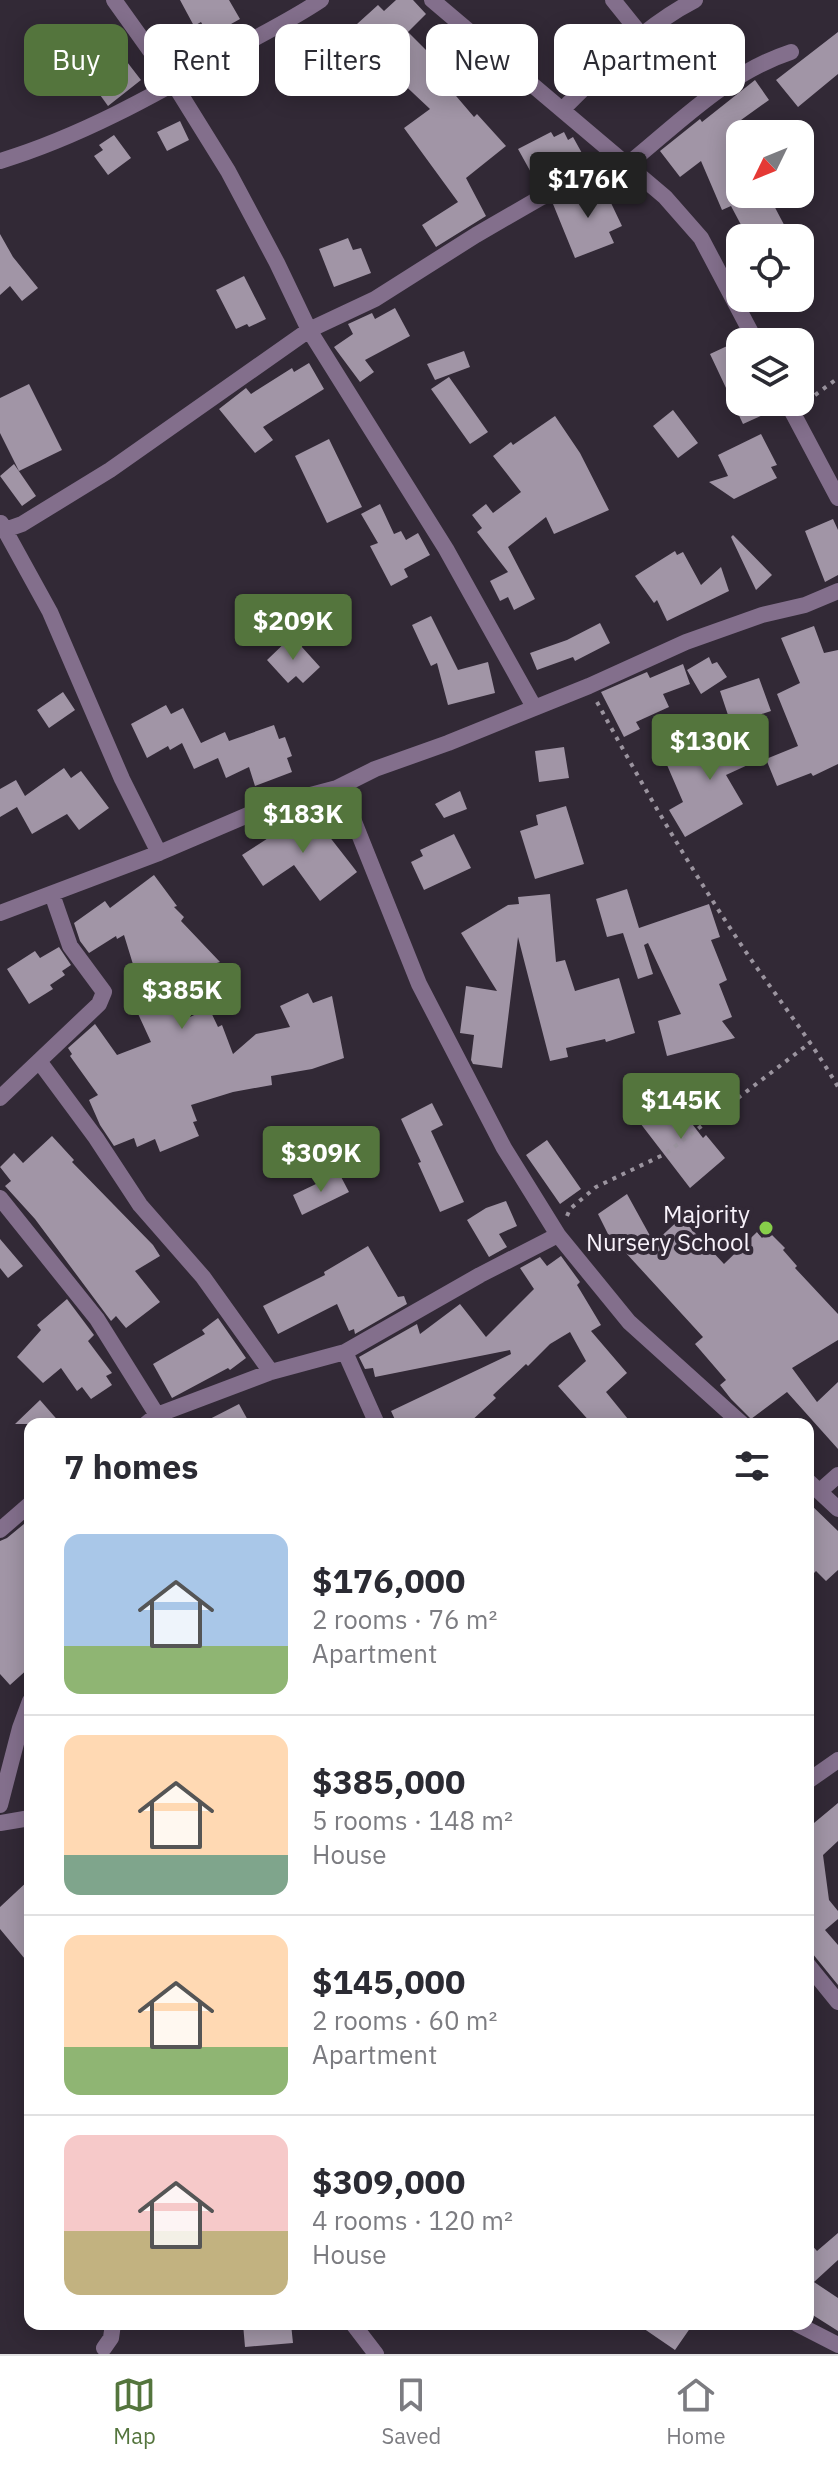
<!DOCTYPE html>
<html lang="en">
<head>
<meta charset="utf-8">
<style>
	:root { --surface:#fff; --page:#f7f7f7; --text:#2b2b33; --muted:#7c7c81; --line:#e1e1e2; --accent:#54753d }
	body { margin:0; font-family:"IBM Plex Sans",sans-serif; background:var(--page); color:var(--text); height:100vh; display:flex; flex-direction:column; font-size:30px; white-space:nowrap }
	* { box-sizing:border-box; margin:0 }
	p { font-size:26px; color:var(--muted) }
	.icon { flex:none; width:44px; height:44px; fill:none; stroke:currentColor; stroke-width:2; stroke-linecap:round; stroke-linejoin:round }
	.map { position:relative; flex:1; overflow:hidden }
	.side { position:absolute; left:24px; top:1418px; width:790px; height:912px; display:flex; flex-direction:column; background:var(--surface); border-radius:16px; box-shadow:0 4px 20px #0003 }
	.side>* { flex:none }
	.top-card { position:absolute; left:24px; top:24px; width:790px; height:72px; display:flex; gap:16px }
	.needle { width:52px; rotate:227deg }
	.fabs { position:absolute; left:726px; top:120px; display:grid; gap:16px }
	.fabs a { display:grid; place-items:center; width:88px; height:88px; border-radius:16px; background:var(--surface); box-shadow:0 4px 20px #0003; font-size:40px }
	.price { position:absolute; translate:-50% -68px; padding:0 18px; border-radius:8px; background:var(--accent); color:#fff; font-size:26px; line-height:52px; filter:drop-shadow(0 2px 4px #0008) }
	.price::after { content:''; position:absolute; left:50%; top:48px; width:24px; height:18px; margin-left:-12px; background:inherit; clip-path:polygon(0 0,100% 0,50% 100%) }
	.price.selected { background:#222; color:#fff }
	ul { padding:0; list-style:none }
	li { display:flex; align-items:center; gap:24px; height:200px; padding:0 40px }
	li+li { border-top:2px solid var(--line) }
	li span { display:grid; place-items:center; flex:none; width:224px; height:160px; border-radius:16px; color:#555 }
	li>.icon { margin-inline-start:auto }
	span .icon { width:96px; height:96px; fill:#fffc; stroke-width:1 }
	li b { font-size:34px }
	h2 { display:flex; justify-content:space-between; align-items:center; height:96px; padding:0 40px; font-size:34px }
	.pill { padding:0 28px; border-radius:16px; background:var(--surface); box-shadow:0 4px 20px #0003; font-size:28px; line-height:72px }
	.pill.selected { background:var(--accent); color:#fff }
	.menu { display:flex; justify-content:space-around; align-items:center; height:112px; border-top:2px solid var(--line); background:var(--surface); font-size:22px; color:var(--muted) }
	.menu a { display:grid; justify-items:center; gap:4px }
	.menu .selected { color:var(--accent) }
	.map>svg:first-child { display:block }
	.building { fill:#a195a6 }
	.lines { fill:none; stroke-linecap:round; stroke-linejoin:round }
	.path { stroke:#9b949f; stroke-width:4; stroke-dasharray:4 6; stroke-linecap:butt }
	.street { stroke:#836f8c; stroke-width:16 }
	.poi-dot { fill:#87cf4a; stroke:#322936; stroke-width:3 }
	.labels { text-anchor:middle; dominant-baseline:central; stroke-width:8; stroke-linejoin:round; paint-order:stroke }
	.poi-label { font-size:24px; fill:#f8f2fb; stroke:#322936; text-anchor:end }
</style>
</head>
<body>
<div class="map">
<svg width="838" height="2354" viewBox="0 0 838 2354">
	<rect width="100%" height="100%" fill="#322936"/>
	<path class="building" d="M180,0H229L240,19L231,24L235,32L213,44L201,22L194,26Z
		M396,0H413L426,14L408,32L432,56L439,49L452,62L442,72L449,79L445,83L474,117L477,114L506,146L466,178L486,216L436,247L422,225L458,202L404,128L430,109L396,77L403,70L396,63L401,58L376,30L368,36L357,24L378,5L384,11Z
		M838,32V74L798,107L776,80Z
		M322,33L325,37L329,34L357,70L327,94L295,55Z
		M112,54L118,63L124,58L141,80L108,106L85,74Z
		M755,80L769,100L741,120L753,134H740V194H761L764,201L770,198L791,238H748L731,206L722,210L701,161L680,177L660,151L700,119L702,122Z
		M180,121L189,140L167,151L157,132Z
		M551,132L554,137L564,132L568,140L573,137L588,164L538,185L518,149Z
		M114,135L131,158L108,175L94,156L103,150L99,145Z
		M601,182L622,226L609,232L614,243L575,258L553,204Z
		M0,234L13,257L38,288L22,301L10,286L0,295Z
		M348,238L353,250L361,248L371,273L334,287L319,249Z
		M244,276L266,319L249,327L247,324L236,329L216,290Z
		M395,308L410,336L365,360L374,372L360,382L334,347L353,334L348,324L372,313L375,319Z
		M740,340V402H776L778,408L743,424L710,354Z
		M464,351L470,367L435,380L427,364Z
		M309,363L324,389L263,427L273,440L255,453L219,409L246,388L251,394L292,368L294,372Z
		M449,377L488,432L470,444L431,389Z
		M29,384L62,450L19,471L0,433V398Z
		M673,410L698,443L678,458L653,426Z
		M555,416L580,453L609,510L554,534L546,517L508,547L535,599L514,610L508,597L500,601L490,581L508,572L477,532L482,528L472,515L486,504L493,513L521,492L493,456L511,442L513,445Z
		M761,434L777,465L771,467L777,478L734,499L709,482L728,476L718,455Z
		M329,439L362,507L327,523L295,456Z
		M14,464L36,496L22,506L0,476Z
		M380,504L394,534L401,531L406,540L418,533L430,555L404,569L408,577L391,586L370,546L378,543L361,514Z
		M833,519L838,530V575L825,582L805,531Z
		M733,535L772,575L756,590L731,537Z
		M675,551L677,555L683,552L701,585L721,567L729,591L667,621L657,600L654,603L635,576Z
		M431,616L458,670L488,662L495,693L448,705L437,663L431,666L412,625Z
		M600,623L610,643L575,661L573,657L537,670L530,653L567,640Z
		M814,626L824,653L838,650V764L813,776L811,773L777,786L766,759L798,746L777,694L800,683L781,638Z
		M292,636L320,667L303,683L296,676L288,683L267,660Z
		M709,657L712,664L717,662L727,677L701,694L687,670Z
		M683,664L690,684L663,694L669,707L636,722L640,729L624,737L601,692L647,672L650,678Z
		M759,678L771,711L731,724L720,691Z
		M63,692L75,710L49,728L37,710Z
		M166,705L171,714L183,708L201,743L225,732L229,741L274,725L279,739L285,737L292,756L287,758L292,772L255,786L249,767L226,778L218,758L194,769L182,743L170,750L168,746L147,758L131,724Z
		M750,731L763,758L726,775L743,804L685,837L669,810L683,802L667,765Z
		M564,747L569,778L539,782L535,751Z
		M64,768L71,778L81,771L109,808L79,830L67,814L32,834L17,807L0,817V789L16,780L25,796Z
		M460,791L467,809L444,818L435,804Z
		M566,806L584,864L535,879L520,831L538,825L536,815Z
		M316,807L330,828L325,831L357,872L320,901L294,865L263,886L242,855Z
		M454,834L471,868L424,890L411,862L423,856L420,850Z
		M154,875L177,906L174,907L184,917L181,921L220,962L172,977L190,1017L209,1008L218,1027L222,1025L233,1054L256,1034L290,1027L280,1006L308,993L313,1003L332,996L344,1058L312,1069L271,1076L272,1085L233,1092L191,1105L197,1121L193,1122L199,1136L160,1152L155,1139L137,1147L134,1138L114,1146L100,1125L89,1100L98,1095L70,1056L72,1054L68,1048L95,1024L117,1055L151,1042L134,1005L144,1000L124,935L117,939L116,936L89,953L80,941L74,923L105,901L110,908Z
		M627,889L639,928L709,904L720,937L711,940L727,980L719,984L732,1017L722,1021L735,1038L667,1056L658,1021L681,1014L648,943L644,945L653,974L638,979L623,933L607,937L596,899Z
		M550,894L556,962L565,960L575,991L619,978L635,1033L606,1042L605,1039L566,1048L568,1057L550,1061L518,937L502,1068L473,1064L471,1060L474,1035L460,1033L466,986L497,991L461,933L508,905L519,904L518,897Z
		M59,947L71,965L62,971L65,975L50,985L53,989L29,1004L7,969L35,951L40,958Z
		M669,1094L703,1138L706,1135L725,1158L690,1188L637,1119Z
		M432,1103L443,1125L431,1131L464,1202L440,1212L418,1163L421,1162L401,1119Z
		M52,1136L74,1160L72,1162L153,1245L160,1256L135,1271L160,1302L126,1328L116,1316L111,1321L35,1219L5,1186L11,1181L0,1167L14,1153L23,1163Z
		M547,1140L581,1189L560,1204L526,1155Z
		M339,1173L349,1192L302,1215L293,1195Z
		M627,1194L654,1243L681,1218L724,1264L757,1232L762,1238L769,1232L785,1248L783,1250L797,1266L795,1268L838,1314V1340L792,1368L817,1402L838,1382V1449L787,1392L751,1419L731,1399L720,1385L726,1380L695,1344L703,1337L615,1241L612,1242L598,1214Z
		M506,1201L517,1226L499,1234L507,1247L489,1257L467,1220L486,1208Z
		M0,1239L23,1266L8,1278L0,1268Z
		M368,1246L398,1297L404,1296L407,1304L355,1334L354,1329L349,1331L337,1304L278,1334L263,1306L325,1275L324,1272Z
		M561,1256L580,1282L577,1285L601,1325L591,1331L627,1373L606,1392L632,1424H592L558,1386L586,1361L570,1332L550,1344L528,1366L526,1364L493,1395L496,1398L468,1424H397L391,1411L511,1354L510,1350L375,1377L373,1368L365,1369L359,1357L417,1324L420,1334L460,1304L486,1337L534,1289L520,1268L540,1257L547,1266Z
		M67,1299L94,1335L88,1341L112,1373L106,1376L112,1385L91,1399L82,1387L77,1391L61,1368L43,1383L17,1357L41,1330L37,1325Z
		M218,1318L246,1358L230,1370L228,1368L172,1398L153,1364L205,1334L202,1330Z
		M40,1400L61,1424H15Z
		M239,1404L250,1424H200Z
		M808,1502L838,1531V1570L826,1581L816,1571L808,1579Z
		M30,1519V1667L10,1685L0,1674V1541L7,1538Z
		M838,1803V1841L823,1855L829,1900L838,1911V1919L825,1930L838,1945V1985L808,1948V1828Z
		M30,1879V1965L0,1929V1907Z
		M838,2233V2260L814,2282L838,2298V2331L808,2312V2241L817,2251Z
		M243,2324H291L293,2343L245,2347Z
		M637,2324H693L675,2350Z"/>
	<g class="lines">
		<path class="path" d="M807,401L838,378
			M597,702C641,783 687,863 738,940C770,989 808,1035 838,1087
			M567,1216L570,1209L596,1187L665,1154L811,1042"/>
		<path class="street" d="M114,0L174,84L228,171L277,263L309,330L446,549L534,707
			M432,0L665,197L701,238L756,342
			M613,0L642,36
			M563,109C602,70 644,26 695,0
			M0,161C79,137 153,96 224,55C256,37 290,21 321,0
			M627,165C679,123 727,73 791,52
			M787,402L838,498
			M1,523L50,612L122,779L159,853
			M5,530L22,524L110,470L309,330L375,299L476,235L540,198L622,160
			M337,788L353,819L419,984L504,1148L558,1235L629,1322L742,1424
			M0,913L159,853L269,806L337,788L375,769L448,743L589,686L686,642L762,615L805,605L838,591
			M39,1061L96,1138L140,1205L203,1277L271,1372
			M0,1098L99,1004L104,992L70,946L52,894
			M0,1198L97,1319L157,1415L159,1422
			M345,1352L377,1424
			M146,1424L157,1415L271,1372L345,1352L480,1275L558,1235
			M808,1481L838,1509
			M820,1491L838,1475
			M0,1530L30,1504
			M808,1781L838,1760
			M0,1805L20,1728L30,1701
			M0,1823L30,1818
			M808,1965L838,2002
			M353,2324L376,2354
			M797,2324L838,2345
			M104,2348L111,2338L113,2324"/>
	</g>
	<circle class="poi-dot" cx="766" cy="1228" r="8"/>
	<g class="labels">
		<g class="poi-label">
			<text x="750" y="1214">Majority<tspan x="750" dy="28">Nursery School</tspan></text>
		</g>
	</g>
</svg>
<div class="fabs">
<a><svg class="needle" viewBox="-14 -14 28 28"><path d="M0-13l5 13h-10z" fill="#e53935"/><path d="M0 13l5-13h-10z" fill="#7c7c81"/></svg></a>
<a><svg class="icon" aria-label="locate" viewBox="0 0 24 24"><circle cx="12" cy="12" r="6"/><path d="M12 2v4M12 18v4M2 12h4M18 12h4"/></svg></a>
<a><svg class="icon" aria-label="layers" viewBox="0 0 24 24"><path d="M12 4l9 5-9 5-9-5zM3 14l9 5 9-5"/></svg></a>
</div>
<b class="price selected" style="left:588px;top:220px">$176K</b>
<b class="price" style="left:293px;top:662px">$209K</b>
<b class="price" style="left:710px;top:782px">$130K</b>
<b class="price" style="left:303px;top:855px">$183K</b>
<b class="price" style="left:182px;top:1031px">$385K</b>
<b class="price" style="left:681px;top:1141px">$145K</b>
<b class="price" style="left:321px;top:1194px">$309K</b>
<div class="top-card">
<a class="pill selected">Buy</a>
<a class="pill">Rent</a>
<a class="pill">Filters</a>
<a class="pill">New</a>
<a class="pill">Apartment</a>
</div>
<section class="side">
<h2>7 homes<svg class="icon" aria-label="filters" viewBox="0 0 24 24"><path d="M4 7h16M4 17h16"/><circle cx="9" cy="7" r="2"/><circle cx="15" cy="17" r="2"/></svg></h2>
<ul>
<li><span style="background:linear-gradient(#a9c7e8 70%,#8fb573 0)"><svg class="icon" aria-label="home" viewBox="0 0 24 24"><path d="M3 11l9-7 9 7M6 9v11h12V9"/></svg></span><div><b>$176,000</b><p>2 rooms · 76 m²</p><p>Apartment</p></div></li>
<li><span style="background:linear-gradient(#ffd9b3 75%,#7fa58c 0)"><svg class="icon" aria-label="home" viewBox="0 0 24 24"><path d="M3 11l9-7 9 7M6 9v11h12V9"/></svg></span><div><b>$385,000</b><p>5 rooms · 148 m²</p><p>House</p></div></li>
<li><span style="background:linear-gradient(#ffd9b3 70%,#8fb573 0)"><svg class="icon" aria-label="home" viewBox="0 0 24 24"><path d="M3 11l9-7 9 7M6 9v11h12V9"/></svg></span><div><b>$145,000</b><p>2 rooms · 60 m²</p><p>Apartment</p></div></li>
<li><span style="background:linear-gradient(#f6c9c9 60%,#c2b280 0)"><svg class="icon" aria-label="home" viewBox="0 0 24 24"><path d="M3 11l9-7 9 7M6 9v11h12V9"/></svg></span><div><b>$309,000</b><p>4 rooms · 120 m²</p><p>House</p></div></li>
</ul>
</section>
</div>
<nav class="menu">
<a class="selected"><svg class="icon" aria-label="map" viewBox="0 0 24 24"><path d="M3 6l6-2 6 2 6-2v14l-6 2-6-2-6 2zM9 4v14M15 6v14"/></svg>Map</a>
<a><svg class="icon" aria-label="saved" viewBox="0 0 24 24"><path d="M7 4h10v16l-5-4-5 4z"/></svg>Saved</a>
<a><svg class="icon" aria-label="home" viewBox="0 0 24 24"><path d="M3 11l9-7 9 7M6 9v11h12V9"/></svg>Home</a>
</nav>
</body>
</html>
